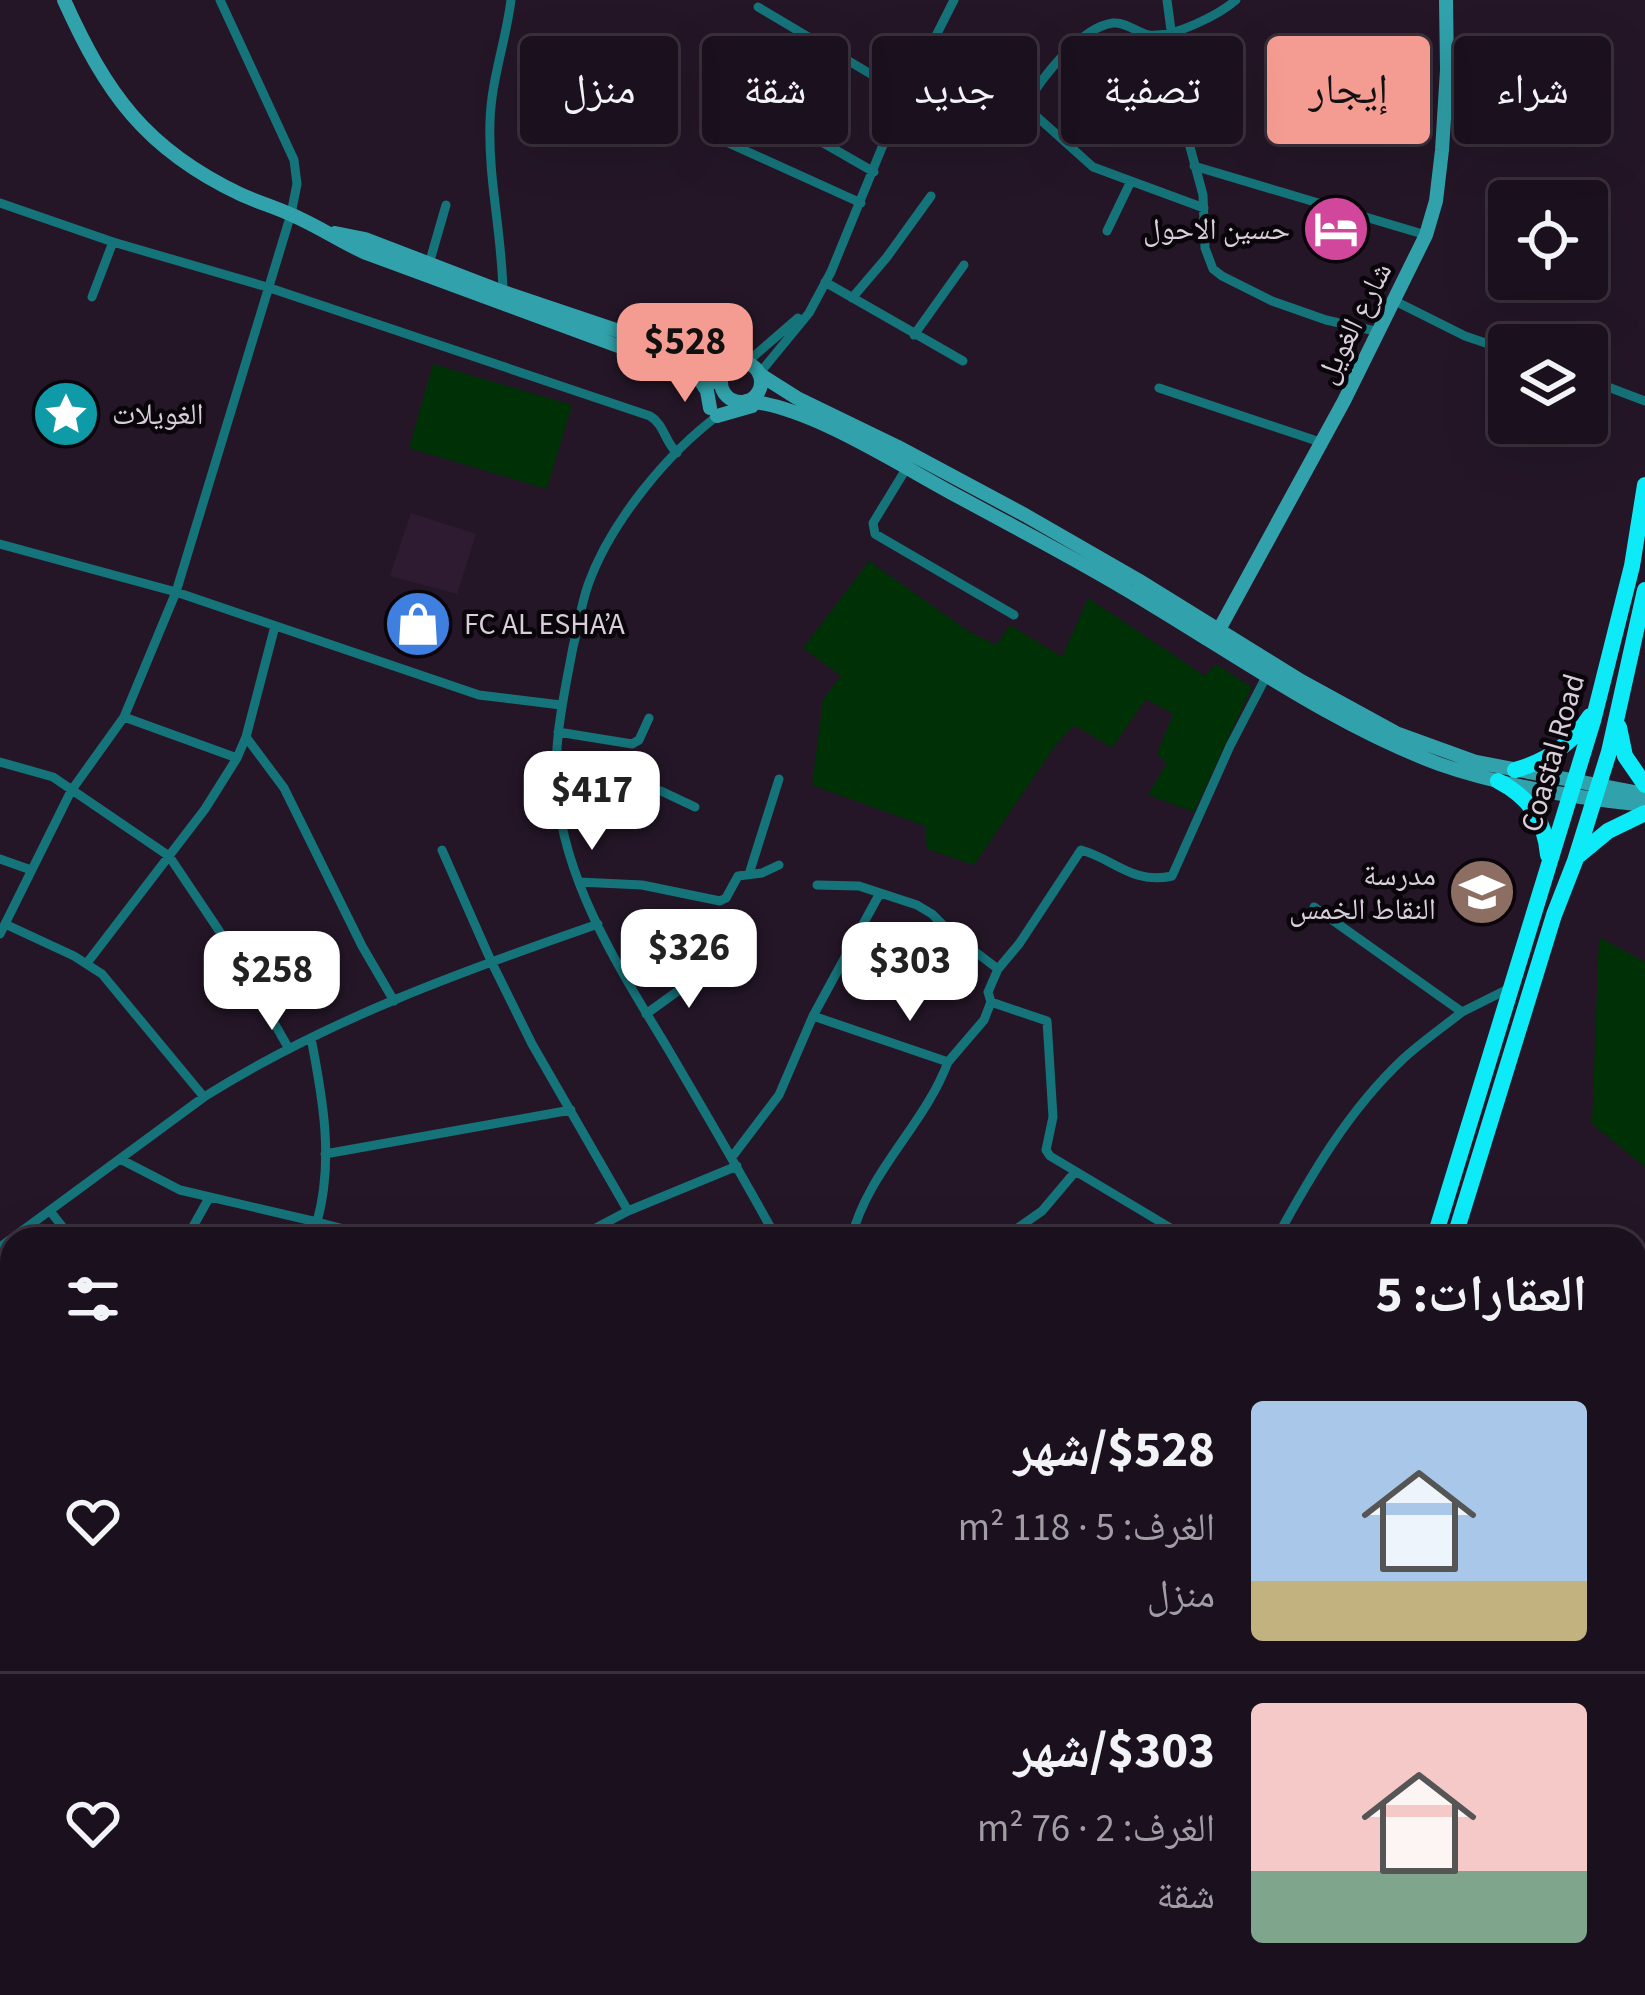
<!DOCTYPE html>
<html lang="ar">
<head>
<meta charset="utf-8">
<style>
	:root { --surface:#1b101d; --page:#241926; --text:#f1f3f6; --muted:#a09da4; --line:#39303b; --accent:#f59c92 }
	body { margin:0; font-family:"Source Sans 3","Noto Naskh Arabic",sans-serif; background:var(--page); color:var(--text); direction:rtl; height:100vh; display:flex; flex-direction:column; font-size:45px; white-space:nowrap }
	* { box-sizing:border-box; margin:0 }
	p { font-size:39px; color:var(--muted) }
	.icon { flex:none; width:66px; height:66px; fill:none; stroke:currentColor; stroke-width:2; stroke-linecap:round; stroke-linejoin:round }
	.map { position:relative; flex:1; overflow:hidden; direction:ltr }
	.drawer { position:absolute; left:0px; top:1227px; width:1647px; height:768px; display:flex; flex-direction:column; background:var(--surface); border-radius:36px 36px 0 0; box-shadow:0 12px 48px #0002,0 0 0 3px var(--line); direction:rtl }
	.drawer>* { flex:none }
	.top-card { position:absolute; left:36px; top:36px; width:1575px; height:108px; direction:rtl; display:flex; gap:24px }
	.tools { position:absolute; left:1488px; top:180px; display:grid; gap:24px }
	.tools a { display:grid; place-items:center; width:120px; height:120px; border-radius:12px; background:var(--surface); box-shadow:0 12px 48px #0002,0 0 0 3px var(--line); font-size:60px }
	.price { position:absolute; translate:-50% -102px; padding:0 27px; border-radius:24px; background:#fff; color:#222; font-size:39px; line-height:78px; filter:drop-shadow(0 3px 6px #0008) }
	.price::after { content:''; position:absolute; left:50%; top:72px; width:36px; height:27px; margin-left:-18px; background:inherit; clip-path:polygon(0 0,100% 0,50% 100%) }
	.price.active { background:var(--accent); color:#111 }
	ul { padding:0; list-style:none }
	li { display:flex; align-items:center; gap:36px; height:300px; padding:0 60px }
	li+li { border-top:3px solid var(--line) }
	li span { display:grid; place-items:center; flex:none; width:336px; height:240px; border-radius:12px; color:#555 }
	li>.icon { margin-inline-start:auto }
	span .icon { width:144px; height:144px; fill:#fffc; stroke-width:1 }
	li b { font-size:51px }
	h2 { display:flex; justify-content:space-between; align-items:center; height:144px; padding:0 60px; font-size:51px }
	.pill { padding:0 42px; border-radius:12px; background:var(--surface); box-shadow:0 12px 48px #0002,0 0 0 3px var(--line); font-size:42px; line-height:108px }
	.pill.active { background:var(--accent); color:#111 }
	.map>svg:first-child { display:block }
	.built { fill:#2e1b32 }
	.green { fill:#003106 }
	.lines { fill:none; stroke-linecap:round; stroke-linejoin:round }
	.street { stroke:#15747a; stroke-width:9 }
	.secondary { stroke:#31a2ab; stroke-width:14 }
	.highway { stroke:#0debf9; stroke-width:16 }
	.labels { text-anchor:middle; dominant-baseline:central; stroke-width:9; stroke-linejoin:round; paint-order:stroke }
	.poi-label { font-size:30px; fill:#d8ceda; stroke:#0a050b; text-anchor:end }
	.street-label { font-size:30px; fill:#d8ceda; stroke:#0a050b }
</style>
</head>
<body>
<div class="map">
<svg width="1645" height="1995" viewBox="0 0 1645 1995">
	<rect width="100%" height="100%" fill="#241627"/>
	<path class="built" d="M411,513L476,534L457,594L390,576Z"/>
	<path class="green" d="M433,364L572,405L547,489L409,448Z
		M869,561L968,631L996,645L1010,625L1062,657L1088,598L1205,676L1216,664L1252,687L1194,812L1148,795L1167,763L1157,754L1173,714L1146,699L1112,748L1074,725L1055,746L974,865L927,849L925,826L812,785L823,699L841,676L803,648Z
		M1599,937L1645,962V1167L1592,1124Z"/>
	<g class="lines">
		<path class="street" d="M1167,0L1183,121L1203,195L1205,248L1213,269L1222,276L1272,301L1326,320L1380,332
			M758,7L906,95
			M929,51L1025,106L1093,167L1204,208
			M745,98L874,172
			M1025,106C1041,79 1080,27 1113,23C1127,22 1137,33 1149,35C1173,38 1219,15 1236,0
			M713,136L861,203
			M1194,166L1426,235
			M0,203L113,242L267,287L650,416C664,424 665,442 677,453
			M1107,231L1131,181
			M429,264L446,205
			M825,282L963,361
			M503,292C502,234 488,179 490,122C491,80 506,41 511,0
			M92,297L113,242
			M852,298L887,257L931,196
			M1395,301L1465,336L1509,351
			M914,335L964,265
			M746,363L798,318
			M759,374L809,313L831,272L892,123L954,0
			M1587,379L1645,401
			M1159,388L1320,442
			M720,414C667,453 610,523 588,585C581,605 578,627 573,647C564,695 553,742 557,792C565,885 621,971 668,1049C705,1112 742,1175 777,1239
			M906,469L873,523L875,534L1014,615
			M0,544L176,592L479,695L561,705
			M124,717L237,758
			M558,732L632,744L639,740L649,718
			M246,737L284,788L362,946L394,1001
			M0,762L53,777L169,856L236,956L289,1049
			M556,778L661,791L695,807
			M442,850L491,961L532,1044L628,1211
			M0,859L31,870
			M749,874L779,779
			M579,882L642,885L720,901L726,898L738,876L762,873L779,865
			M817,885L859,886L917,905L932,914L953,935L998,969L988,992L991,1002L984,1020L948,1062
			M1314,907L1462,1012L1510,988
			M5,924L74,956L102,974L204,1097
			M0,934L71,791L124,717L176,592L291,214L297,184L294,160L220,0
			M87,963L205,809L237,758L246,737L275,626
			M998,969L1019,944L1081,850C1114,859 1133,885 1172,876L1230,746L1267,675
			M991,1002L1047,1021L1053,1117L1046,1150L1050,1156L1189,1239
			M646,1014L704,972
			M813,1016L880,893
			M311,1038C323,1099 334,1161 317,1222L383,1239
			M325,1154L571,1110
			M732,1157L779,1095L813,1016L948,1062C924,1126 868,1171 851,1239
			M120,1159L180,1190L317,1222L309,1239
			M50,1211L72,1239
			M186,1239L209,1198
			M575,1239L628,1211L737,1166
			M1002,1239L1042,1211L1075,1172
			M1276,1239C1311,1175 1348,1111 1402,1060C1420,1043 1442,1028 1462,1012
			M0,1247L204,1097C326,1020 463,971 598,924
			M1635,1378L1645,1364
			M0,1415L12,1367
			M1635,1567L1645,1568
			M1635,1787L1645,1818
			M0,1822L12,1825
			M621,1983L640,1995
			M883,1983L898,1988L911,1983
			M931,1983L945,1995
			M72,1995L79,1983
			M276,1995L281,1983
			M379,1995L386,1983
			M810,1995L816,1983
			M1342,1995L1349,1983
			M1539,1995L1555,1989L1568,1995"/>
		<path class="secondary" d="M64,0C106,93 145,149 240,194C257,202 275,207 292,215C318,226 341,242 366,253L721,384
			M335,233L365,239L503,292L678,351L730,365
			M721 382a20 20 0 1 1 40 0a20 20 0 1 1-40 0Z
			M759,374L797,398L898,447L1025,515L1138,580L1301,681L1396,733L1476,762L1645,794
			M698,377L707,391L710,408
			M746,401C811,406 902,467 961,498C1025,533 1090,566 1152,605C1245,661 1337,726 1439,764C1504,787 1577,798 1645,805
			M717,416L752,406
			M1215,637L1344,401L1426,235L1436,201L1442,150L1447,70L1446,0
			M0,1922L12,1921
			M231,1983L264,1995"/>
		<path class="highway" d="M1619,727L1625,756L1645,785
			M1515,770C1547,761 1572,744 1590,716
			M1498,781C1529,797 1545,820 1548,855
			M1579,855L1608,831L1645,813
			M1434,1239L1593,721L1632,566L1645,485
			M1454,1239L1554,915L1575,861L1609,752L1645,590
			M1470,1983L1472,1995
			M1490,1983L1492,1995"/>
	</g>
	<defs>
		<g id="hotel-disc" transform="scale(3.45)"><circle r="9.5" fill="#d1479c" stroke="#0a050b"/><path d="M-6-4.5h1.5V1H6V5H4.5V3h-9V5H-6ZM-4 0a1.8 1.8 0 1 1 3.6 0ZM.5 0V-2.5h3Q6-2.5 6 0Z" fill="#fff"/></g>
		<g id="sight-disc" transform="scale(3.45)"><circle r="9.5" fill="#0f9aa8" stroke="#0a050b"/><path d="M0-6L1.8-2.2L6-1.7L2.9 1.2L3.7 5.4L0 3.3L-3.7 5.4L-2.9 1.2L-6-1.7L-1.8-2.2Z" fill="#fff"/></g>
		<g id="shop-disc" transform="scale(3.45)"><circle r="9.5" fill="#3f7fe0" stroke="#0a050b"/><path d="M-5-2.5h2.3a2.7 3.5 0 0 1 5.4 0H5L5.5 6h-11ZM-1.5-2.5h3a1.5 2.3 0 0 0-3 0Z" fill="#fff"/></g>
		<g id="school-disc" transform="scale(3.45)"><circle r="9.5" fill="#8d6e63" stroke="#0a050b"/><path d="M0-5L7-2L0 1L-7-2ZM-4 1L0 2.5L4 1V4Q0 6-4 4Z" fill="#fff"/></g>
	</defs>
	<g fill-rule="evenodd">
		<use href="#hotel-disc" x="1336" y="229"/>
		<use href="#sight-disc" x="66" y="414"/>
		<use href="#shop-disc" x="418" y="624"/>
		<use href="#school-disc" x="1482" y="892"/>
	</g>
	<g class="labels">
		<g class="poi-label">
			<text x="1290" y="229">حسين الاحول</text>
			<text x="112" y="414" text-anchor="start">الغويلات</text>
			<text x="464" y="624" text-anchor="start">FC AL ESHA’A</text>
			<text x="1436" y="875">مدرسة<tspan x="1436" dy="34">النقاط الخمس</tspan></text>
		</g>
		<g class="street-label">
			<text transform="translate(1354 323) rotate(-63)">شارع الغويل</text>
			<text transform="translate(1553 753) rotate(-74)">Coastal Road</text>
		</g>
	</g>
</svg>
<div class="tools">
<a><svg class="icon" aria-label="locate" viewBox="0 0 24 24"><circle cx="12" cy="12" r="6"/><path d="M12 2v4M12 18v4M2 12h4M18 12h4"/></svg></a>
<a><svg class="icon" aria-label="layers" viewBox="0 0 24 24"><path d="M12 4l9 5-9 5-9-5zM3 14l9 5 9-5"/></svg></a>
</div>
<b class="price active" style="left:685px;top:405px">$528</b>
<b class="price" style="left:592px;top:853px">$417</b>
<b class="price" style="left:689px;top:1011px">$326</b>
<b class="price" style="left:910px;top:1024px">$303</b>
<b class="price" style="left:272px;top:1033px">$258</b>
<div class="top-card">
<a class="pill">شراء</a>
<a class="pill active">إيجار</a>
<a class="pill">تصفية</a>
<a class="pill">جديد</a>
<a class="pill">شقة</a>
<a class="pill">منزل</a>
</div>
<section class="drawer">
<h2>العقارات: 5<svg class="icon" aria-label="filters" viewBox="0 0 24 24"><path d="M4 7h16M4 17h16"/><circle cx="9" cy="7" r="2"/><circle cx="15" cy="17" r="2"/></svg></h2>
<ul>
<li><span style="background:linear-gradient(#a9c7e8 75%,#c2b280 0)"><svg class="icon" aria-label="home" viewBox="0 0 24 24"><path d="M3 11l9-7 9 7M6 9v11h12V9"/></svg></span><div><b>$528/شهر</b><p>الغرف: 5 · 118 m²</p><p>منزل</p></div><svg class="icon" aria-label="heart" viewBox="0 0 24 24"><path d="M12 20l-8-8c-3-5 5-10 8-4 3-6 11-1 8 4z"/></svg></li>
<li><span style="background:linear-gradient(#f6c9c9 70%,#7fa58c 0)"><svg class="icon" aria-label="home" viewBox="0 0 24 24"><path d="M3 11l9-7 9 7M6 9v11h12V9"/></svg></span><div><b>$303/شهر</b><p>الغرف: 2 · 76 m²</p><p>شقة</p></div><svg class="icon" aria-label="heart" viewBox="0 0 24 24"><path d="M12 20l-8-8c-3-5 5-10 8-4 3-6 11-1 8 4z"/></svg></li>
</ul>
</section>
</div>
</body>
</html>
